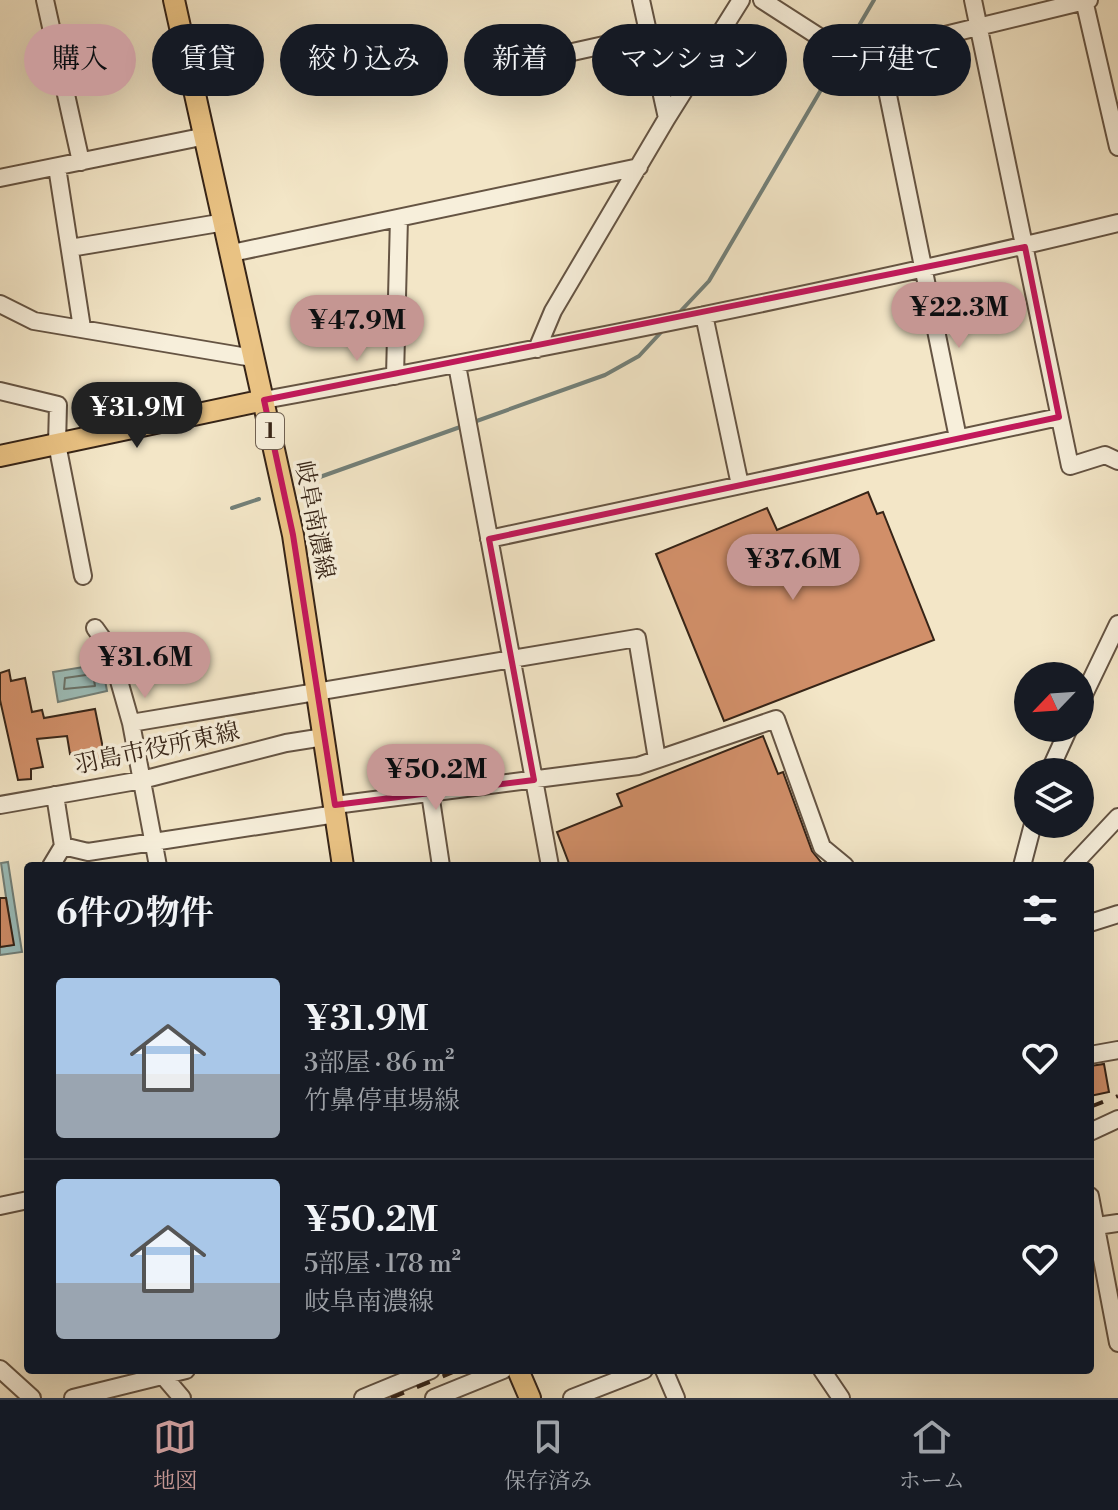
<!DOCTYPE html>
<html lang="ja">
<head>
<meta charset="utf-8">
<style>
	:root { --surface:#171b24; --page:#20242c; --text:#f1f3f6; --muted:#9ea1a6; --line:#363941; --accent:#c59692 }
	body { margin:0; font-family:"Libre Bodoni","Noto Serif JP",serif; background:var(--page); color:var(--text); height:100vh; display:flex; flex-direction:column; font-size:30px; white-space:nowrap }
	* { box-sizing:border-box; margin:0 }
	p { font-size:26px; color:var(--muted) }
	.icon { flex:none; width:44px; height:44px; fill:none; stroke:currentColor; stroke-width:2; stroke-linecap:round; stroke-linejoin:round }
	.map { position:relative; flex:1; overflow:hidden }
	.drawer { position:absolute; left:24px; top:862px; width:1070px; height:512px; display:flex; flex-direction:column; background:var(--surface); border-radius:8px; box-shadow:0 8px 32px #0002 }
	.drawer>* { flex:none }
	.banner { position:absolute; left:24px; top:24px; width:1070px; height:72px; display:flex; gap:16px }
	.needle { width:52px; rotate:245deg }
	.fabs { position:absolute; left:1014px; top:662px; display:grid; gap:16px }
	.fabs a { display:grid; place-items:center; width:80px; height:80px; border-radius:50%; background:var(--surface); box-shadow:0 8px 32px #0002; font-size:40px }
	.price { position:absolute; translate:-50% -68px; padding:0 18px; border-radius:28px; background:var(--accent); color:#111; font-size:26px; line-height:52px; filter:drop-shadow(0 2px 4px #0008) }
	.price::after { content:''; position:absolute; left:50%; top:48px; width:24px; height:18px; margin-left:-12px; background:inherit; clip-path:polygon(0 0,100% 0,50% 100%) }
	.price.selected { background:#222; color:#fff }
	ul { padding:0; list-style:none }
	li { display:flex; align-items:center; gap:24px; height:200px; padding:0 32px }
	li+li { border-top:2px solid var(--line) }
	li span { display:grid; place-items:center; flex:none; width:224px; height:160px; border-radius:8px; color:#555 }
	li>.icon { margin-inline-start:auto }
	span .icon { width:96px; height:96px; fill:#fffc; stroke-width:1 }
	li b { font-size:34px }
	h2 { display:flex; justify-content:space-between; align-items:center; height:96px; padding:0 32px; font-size:34px }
	.pill { padding:0 28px; border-radius:36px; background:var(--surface); box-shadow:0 8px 32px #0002; font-size:28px; line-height:72px }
	.pill.selected { background:var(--accent); color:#111 }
	.dock { display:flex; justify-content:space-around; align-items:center; height:112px; border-top:2px solid var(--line); background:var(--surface); font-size:22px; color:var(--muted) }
	.dock a { display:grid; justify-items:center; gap:4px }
	.dock .selected { color:var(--accent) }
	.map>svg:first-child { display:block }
	.water { fill:#9cbeba; stroke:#738079; stroke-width:2 }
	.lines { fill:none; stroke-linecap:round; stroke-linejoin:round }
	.shore { stroke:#697168; stroke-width:2 }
	.stream { stroke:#738079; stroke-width:4 }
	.building { fill:#d18f69; stroke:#362417; stroke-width:2 }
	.minor-casing { stroke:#655443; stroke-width:20 }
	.major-casing { stroke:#362417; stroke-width:24 }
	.minor { stroke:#f7efdb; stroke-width:16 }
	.major { stroke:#eac384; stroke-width:20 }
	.rail { stroke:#362417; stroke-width:4; stroke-dasharray:14 14; stroke-linecap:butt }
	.marked { fill:none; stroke:#c2185b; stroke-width:6; stroke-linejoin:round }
	.labels { text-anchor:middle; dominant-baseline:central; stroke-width:7; stroke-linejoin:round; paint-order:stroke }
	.shield { fill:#f7efdb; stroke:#706152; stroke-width:2 }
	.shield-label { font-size:22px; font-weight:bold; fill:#362417 }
	.street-label { font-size:24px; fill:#362417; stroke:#f7efdb }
</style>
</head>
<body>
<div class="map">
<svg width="1118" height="1398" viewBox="0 0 1118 1398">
	<rect width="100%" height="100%" fill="#f3e6c7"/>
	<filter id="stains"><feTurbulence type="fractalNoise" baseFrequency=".0025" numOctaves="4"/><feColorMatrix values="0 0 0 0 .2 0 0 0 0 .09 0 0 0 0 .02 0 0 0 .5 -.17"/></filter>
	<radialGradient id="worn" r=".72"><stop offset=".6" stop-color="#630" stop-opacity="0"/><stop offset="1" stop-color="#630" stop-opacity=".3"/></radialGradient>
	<path class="water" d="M102,664L107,691L58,702L53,672Z
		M8,862L22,952L0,955V947L13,945L1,863Z"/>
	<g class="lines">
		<path class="shore" d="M93,674L95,686L64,689L65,678Z"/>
		<path class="stream" d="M847,46L874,0
			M676,316L709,281L842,54
			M471,423L605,375L639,356L665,328
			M303,483L463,426
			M232,508L259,499"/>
	</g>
	<path class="building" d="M868,492L877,514L883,512L934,640L724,721L656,554L767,508L777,530Z
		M9,670L11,681L25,678L32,712L42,710L44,718L95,709L106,763L91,767L88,751L70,754L67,736L37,739L43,767L31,769V779L18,780L0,700V673Z
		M763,736L778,774L783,772L812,851L824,866H570L557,832L622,806L617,794Z
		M0,898H6L14,945L0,947Z
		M1104,1064L1109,1092L1090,1096V1066Z"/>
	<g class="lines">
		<g class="minor-casing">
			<path id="minor" d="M45,0L81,162
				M641,0L667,118
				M762,0L821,38L881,64
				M973,0L1070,466L1105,455L1118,461
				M1084,0L1118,147
				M550,57L649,35
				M57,167L82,328
				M0,178L206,136
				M70,248L225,222
				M232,253L639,167
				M0,304L34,321L253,358
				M704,315L740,485
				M537,349L553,311L667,118L741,0
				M457,365L550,866
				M395,376L399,218
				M0,391L58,405L57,444L83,576
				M264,400C550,347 836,292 1118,223
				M958,438L879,51L1089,0
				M489,539L1059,417
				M95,628L110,649L131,723
				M1080,703L1118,624
				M1049,772L1069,728
				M430,793L441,866
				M0,805L142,780L286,743L324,737
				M335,805L638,766L776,719L822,847L845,866
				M63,846L88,852L336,814
				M51,866L63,846L55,795
				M158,866L131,723L637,638L657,759
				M1022,866L1033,824
				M1072,866L1118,817
				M1090,923L1118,914
				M1090,1055L1118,1050
				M1090,1132L1118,1119
				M1090,1196L1118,1343
				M0,1206L28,1200
				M1090,1227L1118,1223
				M0,1369L32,1398
				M664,1370L676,1398
				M822,1370L841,1398
				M159,1371L182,1398
				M73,1398L186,1370
				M363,1398L431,1370
				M434,1398L503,1370
				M572,1398L644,1370"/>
		</g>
		<g class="major-casing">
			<path id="major" d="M174,0L293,535L343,866
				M0,456L264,400
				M518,1370L530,1398"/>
		</g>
		<use href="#minor" class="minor"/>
		<use href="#major" class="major"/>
		<path class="rail" d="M1090,1107L1118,1096
			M391,1398L458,1370"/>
	</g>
	<path class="marked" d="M1025,247L1059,417L489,539L534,780L335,805L293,535L264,400Z"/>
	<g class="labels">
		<rect class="shield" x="256" y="413" width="28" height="36" rx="6"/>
		<g class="shield-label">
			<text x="270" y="431">1</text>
		</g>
		<g class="street-label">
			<text transform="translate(314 520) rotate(79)">岐阜南濃線</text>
			<text transform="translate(157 749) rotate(-12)">羽島市役所東線</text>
		</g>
	</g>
	<rect width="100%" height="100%" filter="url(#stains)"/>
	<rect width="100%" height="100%" fill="url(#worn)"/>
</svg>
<div class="fabs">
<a><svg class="needle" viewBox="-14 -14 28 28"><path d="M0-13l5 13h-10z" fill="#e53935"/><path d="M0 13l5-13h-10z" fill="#9ea1a6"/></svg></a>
<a><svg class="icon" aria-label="layers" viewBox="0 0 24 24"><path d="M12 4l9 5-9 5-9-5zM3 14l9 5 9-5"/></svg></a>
</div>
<b class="price" style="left:959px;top:350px">¥22.3M</b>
<b class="price" style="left:357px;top:363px">¥47.9M</b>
<b class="price selected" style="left:137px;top:450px">¥31.9M</b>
<b class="price" style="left:793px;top:602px">¥37.6M</b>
<b class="price" style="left:145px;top:700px">¥31.6M</b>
<b class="price" style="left:436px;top:812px">¥50.2M</b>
<div class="banner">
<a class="pill selected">購入</a>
<a class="pill">賃貸</a>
<a class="pill">絞り込み</a>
<a class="pill">新着</a>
<a class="pill">マンション</a>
<a class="pill">一戸建て</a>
</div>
<section class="drawer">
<h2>6件の物件<svg class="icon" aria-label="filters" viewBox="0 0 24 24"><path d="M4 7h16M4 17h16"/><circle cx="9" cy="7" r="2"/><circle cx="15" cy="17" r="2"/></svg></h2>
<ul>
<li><span style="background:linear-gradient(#a9c7e8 60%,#9aa5b1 0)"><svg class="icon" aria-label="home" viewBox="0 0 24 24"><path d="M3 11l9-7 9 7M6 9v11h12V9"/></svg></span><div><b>¥31.9M</b><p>3部屋 · 86 m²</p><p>竹鼻停車場線</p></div><svg class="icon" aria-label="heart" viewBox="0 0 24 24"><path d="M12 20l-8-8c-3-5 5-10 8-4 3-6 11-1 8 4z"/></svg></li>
<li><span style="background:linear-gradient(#a9c7e8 65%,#9aa5b1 0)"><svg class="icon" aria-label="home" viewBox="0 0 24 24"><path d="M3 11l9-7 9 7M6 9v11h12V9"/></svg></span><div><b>¥50.2M</b><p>5部屋 · 178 m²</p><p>岐阜南濃線</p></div><svg class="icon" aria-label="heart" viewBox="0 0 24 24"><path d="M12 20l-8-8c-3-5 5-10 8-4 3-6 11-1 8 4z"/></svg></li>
</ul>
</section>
</div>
<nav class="dock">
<a class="selected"><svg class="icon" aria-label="map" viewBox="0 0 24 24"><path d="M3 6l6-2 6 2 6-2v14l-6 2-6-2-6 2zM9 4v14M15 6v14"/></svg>地図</a>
<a><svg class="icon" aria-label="saved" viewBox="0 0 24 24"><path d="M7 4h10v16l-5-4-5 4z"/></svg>保存済み</a>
<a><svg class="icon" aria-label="home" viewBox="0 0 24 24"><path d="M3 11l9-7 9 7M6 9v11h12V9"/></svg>ホーム</a>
</nav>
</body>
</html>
